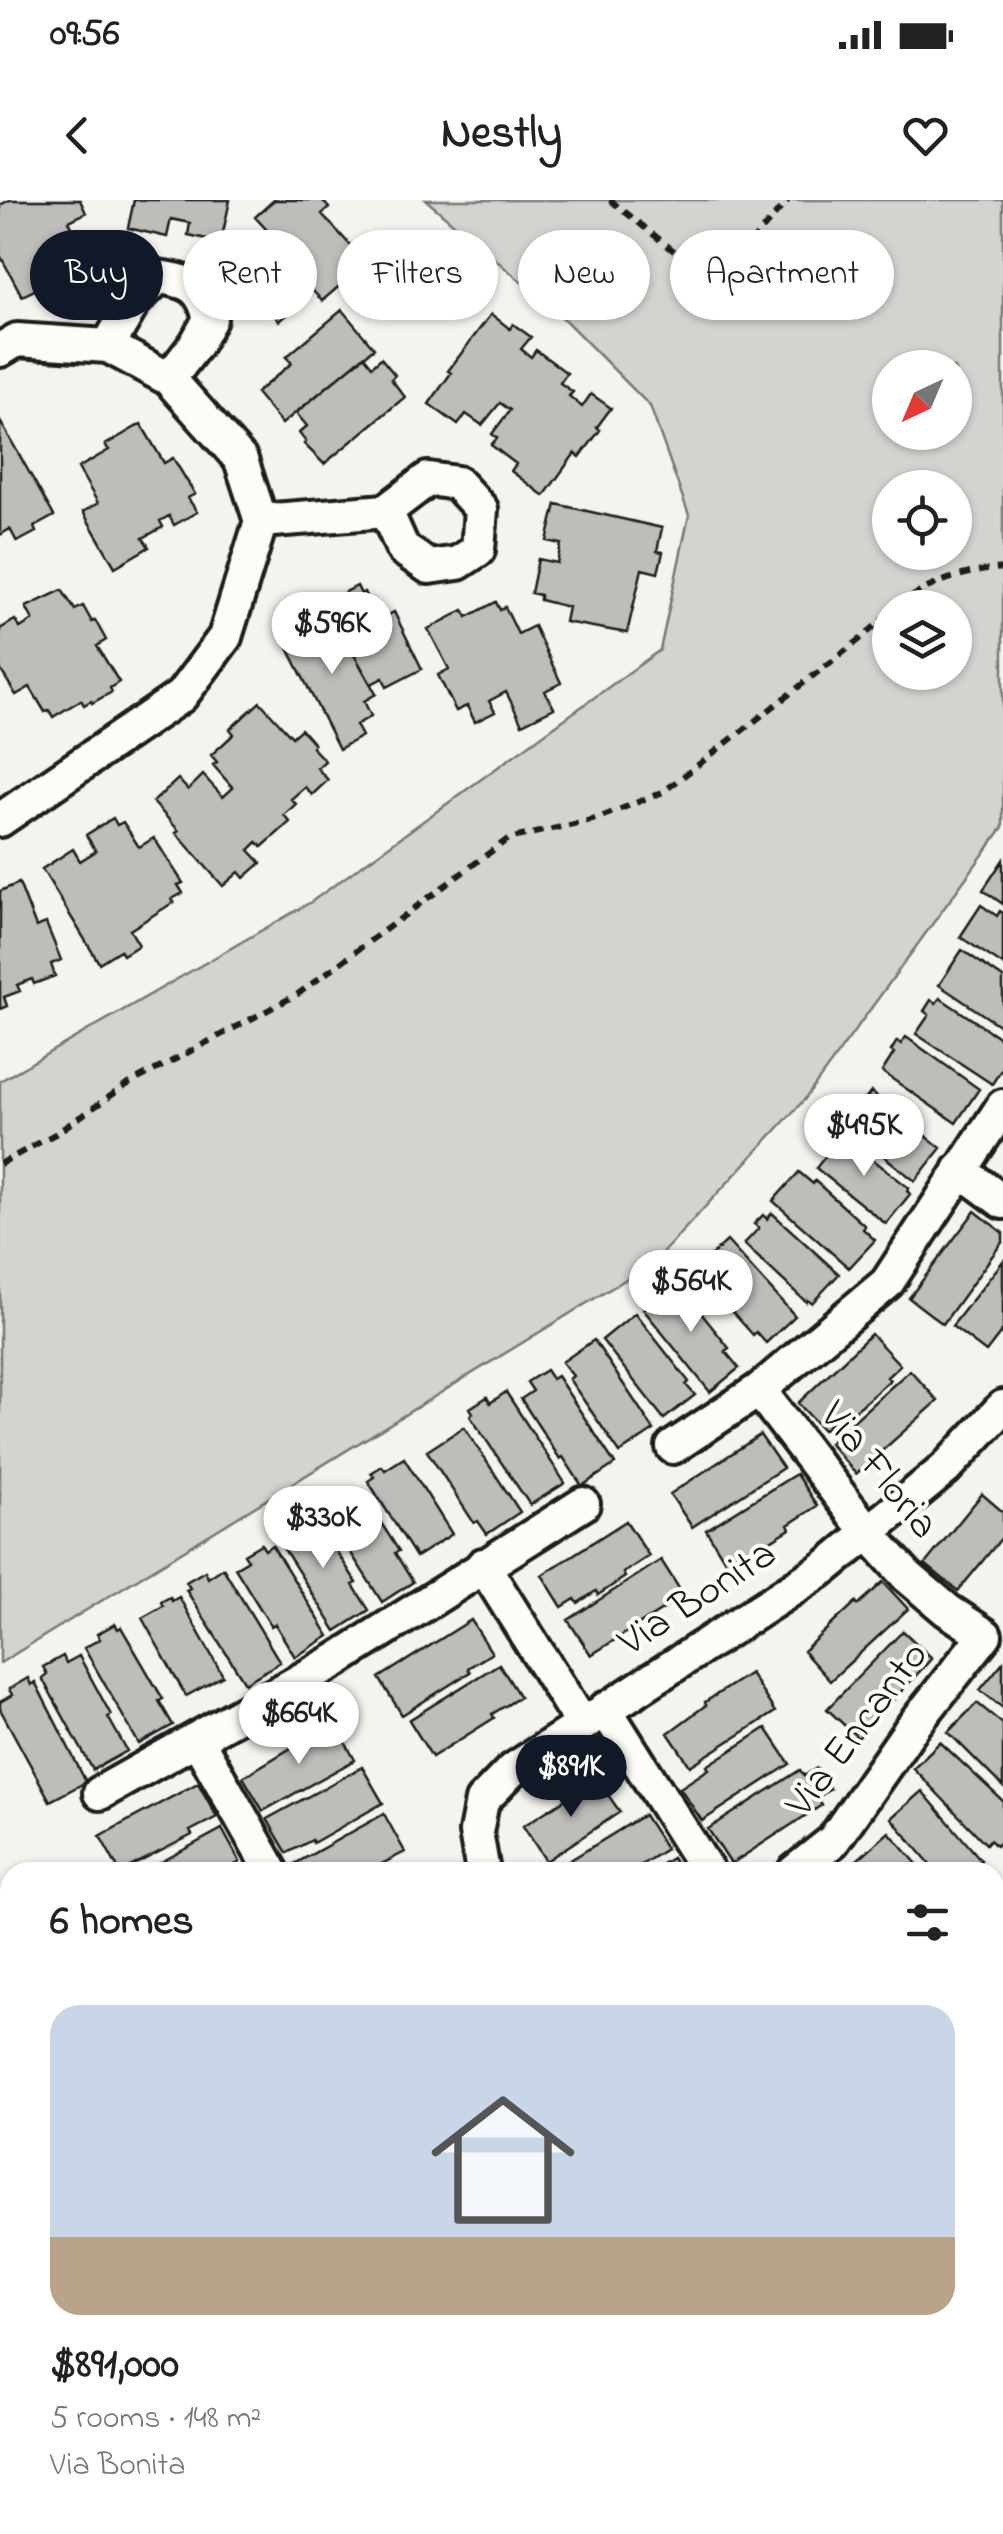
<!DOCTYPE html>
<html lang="en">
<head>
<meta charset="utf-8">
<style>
	:root { --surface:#fff; --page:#f2f2f2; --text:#222; --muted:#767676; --line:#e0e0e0; --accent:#111827 }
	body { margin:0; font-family:"Indie Flower",sans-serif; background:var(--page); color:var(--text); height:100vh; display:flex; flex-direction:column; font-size:38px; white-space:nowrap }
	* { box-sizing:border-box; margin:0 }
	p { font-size:32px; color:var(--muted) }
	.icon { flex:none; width:55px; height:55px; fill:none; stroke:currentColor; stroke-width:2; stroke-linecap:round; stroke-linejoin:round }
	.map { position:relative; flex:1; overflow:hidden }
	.side { position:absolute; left:0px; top:1662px; width:1005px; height:672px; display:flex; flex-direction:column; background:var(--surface); border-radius:30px 30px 0 0; box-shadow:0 2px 8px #0004 }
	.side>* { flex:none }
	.guide { position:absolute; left:30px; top:30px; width:945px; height:90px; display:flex; gap:20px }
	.needle { width:65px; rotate:224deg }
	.tools { position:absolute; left:872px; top:150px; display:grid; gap:20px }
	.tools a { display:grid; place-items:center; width:100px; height:100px; border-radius:50%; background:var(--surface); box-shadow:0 2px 8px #0004; font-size:50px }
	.price { position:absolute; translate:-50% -85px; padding:0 22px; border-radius:35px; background:#fff; color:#222; font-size:32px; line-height:65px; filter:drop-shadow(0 2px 5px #0008) }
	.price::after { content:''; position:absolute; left:50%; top:60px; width:30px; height:22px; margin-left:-15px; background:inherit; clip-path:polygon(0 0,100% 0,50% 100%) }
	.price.current { background:var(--accent); color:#fff }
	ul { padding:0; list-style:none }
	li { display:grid; align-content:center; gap:20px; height:530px; padding:0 50px }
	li+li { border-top:2px solid var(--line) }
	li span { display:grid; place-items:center; height:310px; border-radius:30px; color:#555 }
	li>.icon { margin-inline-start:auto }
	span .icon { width:180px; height:180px; fill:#fffc; stroke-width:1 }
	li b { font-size:42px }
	h2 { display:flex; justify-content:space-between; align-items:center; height:120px; padding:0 50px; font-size:42px }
	.pill { padding:0 35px; border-radius:45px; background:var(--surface); box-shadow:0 2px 8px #0004; font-size:35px; line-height:90px }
	.pill.current { background:var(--accent); color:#fff }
	.status { display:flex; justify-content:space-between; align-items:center; height:70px; padding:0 50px; background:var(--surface); direction:ltr }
	.status svg { height:28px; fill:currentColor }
	header { display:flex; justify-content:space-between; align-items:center; height:130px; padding:0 50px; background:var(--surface); font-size:45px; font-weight:800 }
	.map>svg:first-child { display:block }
	.green { fill:#d4d3cf; stroke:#787876; stroke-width:2.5; fill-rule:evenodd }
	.building { fill:#bebdba; stroke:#1c1c1c; stroke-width:2.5 }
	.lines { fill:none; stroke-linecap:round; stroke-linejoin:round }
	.minor-casing { stroke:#1c1c1c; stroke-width:40 }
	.tertiary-casing { stroke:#1c1c1c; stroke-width:50 }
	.path { stroke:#1c1c1c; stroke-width:6; stroke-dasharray:10 8; stroke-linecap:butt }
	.minor { stroke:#fdfcf7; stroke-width:32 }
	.tertiary { stroke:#fdfcf7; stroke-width:42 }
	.labels { text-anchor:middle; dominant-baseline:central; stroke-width:8; stroke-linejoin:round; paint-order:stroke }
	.street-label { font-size:42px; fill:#1c1c1c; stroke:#fdfcf7 }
</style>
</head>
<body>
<div class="status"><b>09:56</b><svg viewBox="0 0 49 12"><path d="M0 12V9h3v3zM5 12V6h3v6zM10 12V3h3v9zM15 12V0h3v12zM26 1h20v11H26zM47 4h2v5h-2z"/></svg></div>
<header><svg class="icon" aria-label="back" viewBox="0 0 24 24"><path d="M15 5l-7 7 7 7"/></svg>Nestly<svg class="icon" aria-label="heart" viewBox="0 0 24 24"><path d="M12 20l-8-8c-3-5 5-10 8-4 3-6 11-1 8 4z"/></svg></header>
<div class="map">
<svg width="1003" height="2334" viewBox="0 0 1003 2334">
	<rect width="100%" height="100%" fill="#f4f3ee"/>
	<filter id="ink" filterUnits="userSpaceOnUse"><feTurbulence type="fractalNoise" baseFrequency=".01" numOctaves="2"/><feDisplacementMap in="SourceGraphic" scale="20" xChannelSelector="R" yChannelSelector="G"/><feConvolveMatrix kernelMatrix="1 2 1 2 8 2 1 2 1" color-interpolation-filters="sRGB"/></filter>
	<g filter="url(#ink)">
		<path class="green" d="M426,0H1003V627L805,899L654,1062L0,1463V881L311,702L660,450L689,315L650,206L560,115ZM890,168H955V232H890ZM890,288H955V352H890ZM890,408H955V472H890Z
			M1003,1896V2334H585L602,2325H995V1907Z"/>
		<path class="building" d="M10,0H80L86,13L69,21L86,56L54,72L57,79L22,96L0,55V5Z
			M134,0H230L221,42L188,35L190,23L171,19L167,37L128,28Z
			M274,0H322L329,8L322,14L360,56L346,68L352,75L322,101L313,91L279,121L251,90L259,83L238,59L266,29L255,17Z
			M342,110L374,148L282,224L256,193L292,163L286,157Z
			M491,114L510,129L513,124L531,137L521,149L531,157L536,150L567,173L560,183L573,192L569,196L582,207L591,194L611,208L597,227L600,230L580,257L575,253L544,296L511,271L516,264L491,245L497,238L492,234L510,210L500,203L482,225L466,214L458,225L429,204L451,173L448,171Z
			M364,156L372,166L381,158L395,175L391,179L405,197L324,264L304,244L306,242L299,233L307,226L296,213Z
			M0,221L54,316L34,327L36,332L17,342L10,329L0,335Z
			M141,224L164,263L173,258L195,294L188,298L197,312L174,325L169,316L160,321L163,327L143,338L149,347L115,367L83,312L98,303L78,268L109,250L105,245Z
			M556,304L662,328L657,351L663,352L658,373L642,369L627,433L565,422L568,407L540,400V395L531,393L538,359L557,363L561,344L547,341Z
			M357,386L361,394L364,392L379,420L394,412L422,469L387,487L383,478L371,484L325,403Z
			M62,390L75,410L83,406L92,422L95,420L106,440L97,446L119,482L110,488L112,492L92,503L91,501L84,505L81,500L53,517L49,510L45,512L30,487L16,495L0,469V429L15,420L20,428L33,420L26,407Z
			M496,402L500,410L505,407L518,434L534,426L561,483L545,491L554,508L522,524L506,492L489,501L495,512L475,522L467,506L456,511L438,475L449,469L428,429L464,410L467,417Z
			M312,418L317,427L334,419L376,494L364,501L371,516L356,525L362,536L339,549L281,434Z
			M260,502L292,537L301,529L314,544L312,547L325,561L317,568L328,580L312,595L305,587L291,599L296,604L284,615L290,622L262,647L257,642L249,650L261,663L244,678L239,672L223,686L176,633L179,631L153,602L178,579L188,590L203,575L223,597L233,588L213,565L217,562L211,555L234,534L230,529Z
			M113,618L117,625L123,622L139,647L154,638L183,683L178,685L183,693L172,699L174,702L130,730L139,745L123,755L120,750L99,763L42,669L73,649L80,661L96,651L86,635Z
			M1003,660V704L983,690Z
			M19,683L36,727L46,723L61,760L51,764L55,776L34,784L32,779L17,785L20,791L4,797L7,806L0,809V691Z
			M981,705L997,716L1000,711L1003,713V765L960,737Z
			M962,750L1003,778V828L939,785Z
			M940,798L1003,840V867L992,884L916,834L929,815L924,811L931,800L936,803Z
			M906,837L979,889L956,923L882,872L894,853L891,851L897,841L901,844Z
			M871,892L941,948L915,981L845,925L849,919L845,916L853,906L858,909Z
			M842,935L909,988L907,991L910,994L886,1024L816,968Z
			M799,972L813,984L815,981L865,1026L863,1029L875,1040L849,1068L773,1001Z
			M975,1011L1003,1033V1041L943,1124L909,1098Z
			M772,1013L839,1074L812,1103L807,1100L806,1102L744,1044L759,1028L754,1024L763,1015L767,1019Z
			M727,1041L795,1116L766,1143L756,1132L753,1135L695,1070Z
			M1003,1061V1130L986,1152L952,1126Z
			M677,1083L729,1148L725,1151L739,1168L710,1192L643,1109L649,1105L645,1100L662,1086L666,1091Z
			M635,1113L689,1182L686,1185L695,1195L664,1219L602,1140Z
			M871,1134L900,1165L887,1177L890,1180L862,1205L837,1224L834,1220L823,1230L798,1203Z
			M594,1140L654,1230L620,1253L569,1179L573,1176L562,1162Z
			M546,1170L552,1179L557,1176L615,1264L582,1286L563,1257L560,1259L521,1199L533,1191L527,1182Z
			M910,1170L938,1201L856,1274L829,1243Z
			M506,1192L565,1283L530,1305L470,1216L473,1213L470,1208L487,1197L490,1203Z
			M464,1227L520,1312L487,1334L478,1321L474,1323L427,1251Z
			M760,1235L783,1268L692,1327L670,1294Z
			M404,1258L452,1334L416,1357L368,1281L374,1277L371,1273L382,1266L385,1270Z
			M796,1274L817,1306L788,1325L790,1329L743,1358L741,1355L727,1364L706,1330Z
			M360,1290L399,1351L395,1353L413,1382L382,1402L325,1312L329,1310L325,1303L343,1292L347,1298Z
			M982,1294L1003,1312V1336L958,1391L925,1364Z
			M305,1311L309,1318L313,1315L357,1383L353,1385L369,1410L336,1431L277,1338L291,1329L287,1323Z
			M626,1321L649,1356L623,1373L625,1377L598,1395L596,1391L578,1403L575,1399L562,1407L542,1375Z
			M261,1344L265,1350L272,1345L329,1436L295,1457L275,1424L271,1426L235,1368L248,1360L244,1354Z
			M661,1360L684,1396L591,1455L568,1420Z
			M223,1368L280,1462L245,1483L186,1390L190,1388L186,1382L205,1371L208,1378Z
			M883,1382L908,1409L830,1481L803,1451L856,1402L858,1405Z
			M170,1397L172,1401L179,1397L223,1476L186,1496L142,1418L163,1406L161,1402Z
			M471,1420L492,1453L468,1468L470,1472L402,1515L379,1478Z
			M115,1424L118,1429L121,1427L163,1499L159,1501L173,1525L139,1544L84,1448L100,1439L97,1434Z
			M903,1431L932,1458L858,1538L827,1509Z
			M63,1456L66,1463L79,1456L111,1515L108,1517L127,1551L93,1570L42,1478L47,1474L43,1467Z
			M1003,1462V1508L980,1490Z
			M499,1464L520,1497L492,1514L494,1518L432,1557L409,1520Z
			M750,1473L775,1512L690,1566L668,1533L706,1505L705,1502Z
			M28,1478L31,1485L35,1482L86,1582L50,1601L0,1509V1502L12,1495L9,1489Z
			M977,1503L1003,1524V1587L948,1532Z
			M334,1522L355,1560L263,1611L243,1577Z
			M766,1528L790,1564L702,1621L680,1588L709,1569L707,1566Z
			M940,1542L1003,1601V1639L996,1646L990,1640L986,1644L913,1568Z
			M362,1567L383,1603L313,1643L312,1640L287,1653L267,1619Z
			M817,1568L830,1589L817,1598L822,1605L731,1664L708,1629L800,1570L804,1576Z
			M597,1579L620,1612L546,1661L523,1626Z
			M198,1583L217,1617L190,1631L192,1635L120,1672L100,1636Z
			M922,1591L981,1660L966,1672H937L891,1618Z
			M384,1614L405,1652L366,1672H295L291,1666Z
			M644,1615L666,1649L630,1672H551Z
			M222,1629L240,1662L222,1672H143Z
			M889,1632L924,1672H868L857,1660Z
			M672,1658L681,1672H649Z
			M0,1704L10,1719L7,1724L10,1816L5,1820L0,1811Z
			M10,1842V1919L5,1922L0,1914V1847Z
			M0,2039L10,2053V2104L0,2111Z
			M0,2233L10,2250V2325H25L9,2334H0Z"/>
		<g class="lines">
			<g class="minor-casing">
				<path id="minor" d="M108,146L134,101L158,77C189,81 202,86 210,119L196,144L169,179
					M0,150L17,140L108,146L169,179L241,260L261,321
					M261,321L386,311L403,349L429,367L458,363L478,350L481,309L457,283L428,279L386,311
					M0,620L181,496L225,437L261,321
					M960,970L1003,1002
					M759,1190L869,1334L907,1376L947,1410L985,1435L910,1530L833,1641L794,1672
					M673,1247L759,1190L887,1083L1003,906
					M483,1365L582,1524
					M605,1509L708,1672
					M198,1541L272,1672
					M100,1593L335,1461L583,1304
					M483,1672L476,1632L482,1601L511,1571L826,1367L945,1269L1003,1207
					M0,1992L10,2000
					M0,2207L10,2202"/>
			</g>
			<g class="tertiary-casing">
				<path id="tertiary" d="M995,1800L1003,1791
					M213,2334L227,2325"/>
			</g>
			<path class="path" d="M610,0L737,101
				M715,84L788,0
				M897,408C928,382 963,372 1003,368
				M0,964L55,934L125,886L298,794L508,639L596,619L663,592L858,441L890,413
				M995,2054L1003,2047
				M560,2334L578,2325
				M977,2334L994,2325"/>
			<use href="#minor" class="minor"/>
			<use href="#tertiary" class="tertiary"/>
		</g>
	</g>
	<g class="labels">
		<g class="street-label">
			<text transform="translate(878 1271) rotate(51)">Via Floria</text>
			<text transform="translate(698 1399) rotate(-33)">Via Bonita</text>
			<text transform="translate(858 1530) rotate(-53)">Via Encanto</text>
		</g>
	</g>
</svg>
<div class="tools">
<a><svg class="needle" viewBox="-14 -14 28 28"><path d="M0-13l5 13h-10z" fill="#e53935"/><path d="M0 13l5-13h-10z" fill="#767676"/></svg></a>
<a><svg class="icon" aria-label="locate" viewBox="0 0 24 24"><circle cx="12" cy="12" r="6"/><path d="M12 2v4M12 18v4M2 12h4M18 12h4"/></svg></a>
<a><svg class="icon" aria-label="layers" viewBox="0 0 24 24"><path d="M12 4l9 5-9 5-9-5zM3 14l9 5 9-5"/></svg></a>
</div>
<b class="price" style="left:332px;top:477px">$596K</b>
<b class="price" style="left:864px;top:979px">$495K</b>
<b class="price" style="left:691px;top:1135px">$564K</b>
<b class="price" style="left:323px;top:1371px">$330K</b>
<b class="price" style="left:299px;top:1567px">$664K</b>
<b class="price current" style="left:571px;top:1620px">$891K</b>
<div class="guide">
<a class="pill current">Buy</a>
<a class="pill">Rent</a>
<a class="pill">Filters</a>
<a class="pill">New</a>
<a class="pill">Apartment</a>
</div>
<section class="side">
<h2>6 homes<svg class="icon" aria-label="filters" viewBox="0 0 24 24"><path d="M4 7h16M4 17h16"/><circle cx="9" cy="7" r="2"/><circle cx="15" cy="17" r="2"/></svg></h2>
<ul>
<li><span style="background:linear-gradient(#c9d6e8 75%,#b9a48a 0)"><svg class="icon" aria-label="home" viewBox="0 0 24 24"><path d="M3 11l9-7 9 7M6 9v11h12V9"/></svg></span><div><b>$891,000</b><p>5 rooms · 148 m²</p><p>Via Bonita</p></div></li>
</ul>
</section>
</div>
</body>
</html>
